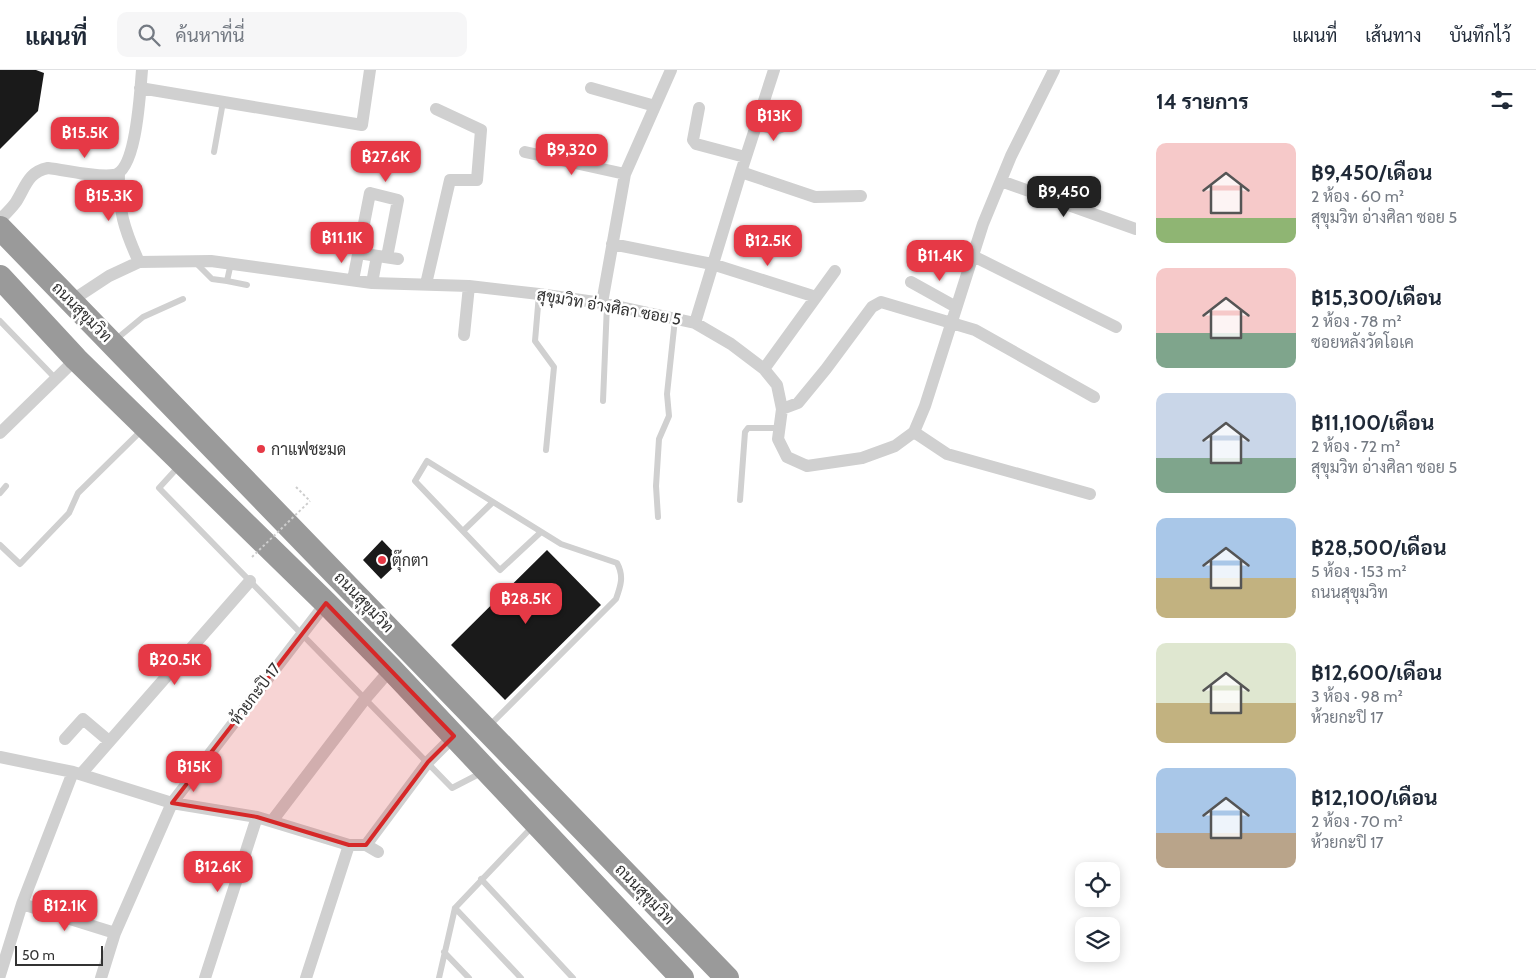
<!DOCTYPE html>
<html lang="th">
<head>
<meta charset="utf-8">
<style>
	:root { --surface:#fff; --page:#f6f6f7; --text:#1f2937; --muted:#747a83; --line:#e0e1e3; --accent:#e63946 }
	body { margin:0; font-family:Cabin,Sarabun,sans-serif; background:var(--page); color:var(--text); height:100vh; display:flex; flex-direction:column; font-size:19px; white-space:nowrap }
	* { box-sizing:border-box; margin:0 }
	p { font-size:16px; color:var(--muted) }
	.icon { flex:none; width:28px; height:28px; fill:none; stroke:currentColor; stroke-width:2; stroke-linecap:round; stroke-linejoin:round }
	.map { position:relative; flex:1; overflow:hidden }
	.side { display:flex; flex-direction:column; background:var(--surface); width:400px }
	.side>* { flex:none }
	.tools { position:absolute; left:1075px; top:792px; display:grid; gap:10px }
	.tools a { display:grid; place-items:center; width:45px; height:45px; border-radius:10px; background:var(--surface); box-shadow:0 2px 12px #0003; font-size:25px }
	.scale { position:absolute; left:15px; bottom:12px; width:88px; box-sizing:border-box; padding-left:5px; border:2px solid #333; border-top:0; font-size:14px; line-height:18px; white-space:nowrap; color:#333; -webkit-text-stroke:4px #fff; paint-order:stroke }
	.price { position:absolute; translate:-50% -42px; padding:0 11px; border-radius:10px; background:var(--accent); color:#fff; font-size:16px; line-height:32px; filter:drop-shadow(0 1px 2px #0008) }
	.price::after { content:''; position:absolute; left:50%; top:30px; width:15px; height:11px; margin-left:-8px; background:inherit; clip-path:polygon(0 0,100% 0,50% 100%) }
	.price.current { background:#222; color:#fff }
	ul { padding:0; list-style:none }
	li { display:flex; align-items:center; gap:15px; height:125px; padding:0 20px }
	li span { display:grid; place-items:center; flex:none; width:140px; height:100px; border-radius:10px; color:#555 }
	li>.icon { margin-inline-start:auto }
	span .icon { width:60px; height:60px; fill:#fffc; stroke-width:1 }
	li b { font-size:21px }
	h2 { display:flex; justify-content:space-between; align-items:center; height:60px; padding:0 20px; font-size:21px }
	header { display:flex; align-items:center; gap:30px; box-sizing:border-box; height:70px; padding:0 25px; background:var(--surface); border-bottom:1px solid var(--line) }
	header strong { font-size:24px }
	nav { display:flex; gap:28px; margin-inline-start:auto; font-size:18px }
	.search { width:350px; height:45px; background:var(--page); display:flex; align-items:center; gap:12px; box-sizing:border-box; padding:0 18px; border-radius:10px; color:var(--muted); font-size:19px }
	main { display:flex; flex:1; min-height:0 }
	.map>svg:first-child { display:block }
	.building { fill:#1a1a1a }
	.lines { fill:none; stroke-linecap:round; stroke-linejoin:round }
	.path { stroke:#cdcdcd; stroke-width:2; stroke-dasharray:2.5 2.5; stroke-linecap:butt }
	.lane { stroke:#d0d0d0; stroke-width:6 }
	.street { stroke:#d0d0d0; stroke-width:12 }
	.highway { stroke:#9a9a9a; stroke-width:24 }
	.path-bridge { stroke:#cdcdcd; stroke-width:2; stroke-dasharray:2.5 2.5; stroke-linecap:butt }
	.marked { fill:#d62828; fill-opacity:0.2; stroke:#d62828; stroke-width:4; stroke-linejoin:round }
	.poi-dot { fill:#e63946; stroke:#fff; stroke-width:2 }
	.labels { text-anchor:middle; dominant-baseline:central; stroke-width:5; stroke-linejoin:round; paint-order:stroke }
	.street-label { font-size:16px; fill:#333; stroke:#fff }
	.poi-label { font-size:16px; fill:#333; stroke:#fff; text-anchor:start }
</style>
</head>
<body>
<header>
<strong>แผนที่</strong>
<div class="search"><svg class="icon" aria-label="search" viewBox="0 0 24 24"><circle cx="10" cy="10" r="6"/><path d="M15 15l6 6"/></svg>ค้นหาที่นี่</div>
<nav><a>แผนที่</a><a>เส้นทาง</a><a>บันทึกไว้</a></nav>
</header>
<main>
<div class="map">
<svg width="1136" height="908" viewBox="0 0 1136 908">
	<rect width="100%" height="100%" fill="#fff"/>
	<path class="building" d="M0,0H36L44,3L38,41L0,79Z
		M382,470L401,490L381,509L363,490Z
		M547,480L601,535L505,630L451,575Z"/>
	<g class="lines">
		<path class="path" d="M296,417L310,431"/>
		<path class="lane" d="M214,82L223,32
			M195,192L212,209L227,211
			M231,193L227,211L247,215
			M539,224L535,271L554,297L546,380
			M0,251L56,309
			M114,271L143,247L183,229
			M603,331L607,234
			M180,395L159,418L452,718L483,702
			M0,423L6,416
			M740,430L745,362L748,358H779
			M658,447L656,416L659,369L669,346L667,324L675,249
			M463,461L493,432
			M0,475L20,494L69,443L78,423L143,359
			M489,656L616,529C621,515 624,506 617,493L561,474L427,391L415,411L500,500L541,462
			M481,809L573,908
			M455,838L521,908
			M444,882L469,908
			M439,908L455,838L532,757"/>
		<path class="street" d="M140,18L362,55L370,0
			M591,18L655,36
			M699,38L693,70L696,74L745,87
			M756,54L776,59L791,53
			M525,82L625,104
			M741,102L815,127L861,126
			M119,103C118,140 124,159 139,192
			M1001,111L1136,159
			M0,150C5,144 12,138 16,132C26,116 28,102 48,98C66,100 97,108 114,105C137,100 140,21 142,0
			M612,174L712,194L816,227
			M358,183L398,189
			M973,186L1116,257
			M353,210L370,123L398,130L387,187
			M911,212L956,237
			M372,213L377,186
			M426,214L450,110H477L481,60L436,39
			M71,231L109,206L139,192L211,191L372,213L469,216L539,224L602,233L695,253L731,274L764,299L777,315L782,339L778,369L787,387L807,396L862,388L895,376L914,362L925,336L983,154L1011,86L1054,0
			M602,233L625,104L671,0
			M695,253L741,102L774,0
			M464,265L469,216
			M764,299L835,201
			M782,339L798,333L826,299L872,237L881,232L975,260L1094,327
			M914,362L947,384L1090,424
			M0,363L76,289
			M65,669L83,649L109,671
			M0,687L73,702L172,733L257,747L349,775H366L378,782
			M81,704L250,511
			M272,751L365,629L391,599
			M366,775L428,692L454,666
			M22,834L115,863
			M0,905L22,834L73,702
			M101,908L115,863L172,733L326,533
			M205,908L257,747
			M306,908L349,775"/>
		<path class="highway" d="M0,158L727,908
			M0,207L76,289L326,533L391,599L682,908"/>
		<path class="path-bridge" d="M252,487L310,431"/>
	</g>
	<path class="marked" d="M326,533L454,666L428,692L366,775H349L257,747L172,733Z"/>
	<g class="poi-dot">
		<circle cx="261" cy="379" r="5"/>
		<circle cx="382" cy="490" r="5"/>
	</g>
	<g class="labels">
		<g class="street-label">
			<text transform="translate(609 237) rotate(10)">สุขุมวิท อ่างศิลา ซอย 5</text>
			<text transform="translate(82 242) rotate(45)">ถนนสุขุมวิท</text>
			<text transform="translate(364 532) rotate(46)">ถนนสุขุมวิท</text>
			<text transform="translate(255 624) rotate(-53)">ห้วยกะปิ 17</text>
			<text transform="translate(645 824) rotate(46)">ถนนสุขุมวิท</text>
		</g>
		<g class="poi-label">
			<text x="271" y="379">กาแฟชะมด</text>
			<text x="392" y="490">ตุ๊กตา</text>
		</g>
	</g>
</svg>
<div class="tools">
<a><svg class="icon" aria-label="locate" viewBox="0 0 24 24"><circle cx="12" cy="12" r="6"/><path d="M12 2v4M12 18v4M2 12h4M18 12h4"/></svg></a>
<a><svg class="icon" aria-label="layers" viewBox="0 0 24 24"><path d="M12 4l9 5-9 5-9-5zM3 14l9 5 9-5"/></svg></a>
</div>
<div class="scale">50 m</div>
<b class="price" style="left:774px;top:72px">฿13K</b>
<b class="price" style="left:85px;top:89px">฿15.5K</b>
<b class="price" style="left:572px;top:106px">฿9,320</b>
<b class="price" style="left:386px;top:113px">฿27.6K</b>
<b class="price current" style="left:1064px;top:148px">฿9,450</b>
<b class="price" style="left:109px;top:152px">฿15.3K</b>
<b class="price" style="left:342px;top:194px">฿11.1K</b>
<b class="price" style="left:768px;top:197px">฿12.5K</b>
<b class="price" style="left:940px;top:212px">฿11.4K</b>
<b class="price" style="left:526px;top:555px">฿28.5K</b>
<b class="price" style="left:175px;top:616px">฿20.5K</b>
<b class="price" style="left:194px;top:723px">฿15K</b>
<b class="price" style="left:218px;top:823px">฿12.6K</b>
<b class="price" style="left:65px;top:862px">฿12.1K</b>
</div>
<section class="side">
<h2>14 รายการ<svg class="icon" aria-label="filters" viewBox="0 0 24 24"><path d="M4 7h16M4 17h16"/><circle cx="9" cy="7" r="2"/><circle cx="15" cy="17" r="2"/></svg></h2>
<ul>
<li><span style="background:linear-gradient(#f6c9c9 75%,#8fb573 0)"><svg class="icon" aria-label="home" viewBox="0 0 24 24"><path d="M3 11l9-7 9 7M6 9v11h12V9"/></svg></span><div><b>฿9,450/เดือน</b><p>2 ห้อง · 60 m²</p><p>สุขุมวิท อ่างศิลา ซอย 5</p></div></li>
<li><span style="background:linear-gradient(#f6c9c9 65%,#7fa58c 0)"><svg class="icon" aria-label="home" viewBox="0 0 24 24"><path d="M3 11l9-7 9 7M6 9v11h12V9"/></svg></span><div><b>฿15,300/เดือน</b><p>2 ห้อง · 78 m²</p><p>ซอยหลังวัดโอเค</p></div></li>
<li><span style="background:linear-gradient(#c9d6e8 65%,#7fa58c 0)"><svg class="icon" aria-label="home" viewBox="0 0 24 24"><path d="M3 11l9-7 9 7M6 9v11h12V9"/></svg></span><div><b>฿11,100/เดือน</b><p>2 ห้อง · 72 m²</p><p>สุขุมวิท อ่างศิลา ซอย 5</p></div></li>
<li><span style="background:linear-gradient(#a9c7e8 60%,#c2b280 0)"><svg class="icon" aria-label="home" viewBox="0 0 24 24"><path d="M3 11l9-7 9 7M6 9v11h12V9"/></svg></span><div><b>฿28,500/เดือน</b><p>5 ห้อง · 153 m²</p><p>ถนนสุขุมวิท</p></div></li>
<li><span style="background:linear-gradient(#dfe7d0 60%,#c2b280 0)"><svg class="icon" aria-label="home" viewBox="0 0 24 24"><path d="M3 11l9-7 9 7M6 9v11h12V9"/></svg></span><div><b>฿12,600/เดือน</b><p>3 ห้อง · 98 m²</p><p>ห้วยกะปิ 17</p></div></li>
<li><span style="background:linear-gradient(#a9c7e8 65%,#b9a48a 0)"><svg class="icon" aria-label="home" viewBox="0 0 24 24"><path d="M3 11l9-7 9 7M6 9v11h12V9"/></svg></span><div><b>฿12,100/เดือน</b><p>2 ห้อง · 70 m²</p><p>ห้วยกะปิ 17</p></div></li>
</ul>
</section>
</main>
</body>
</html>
